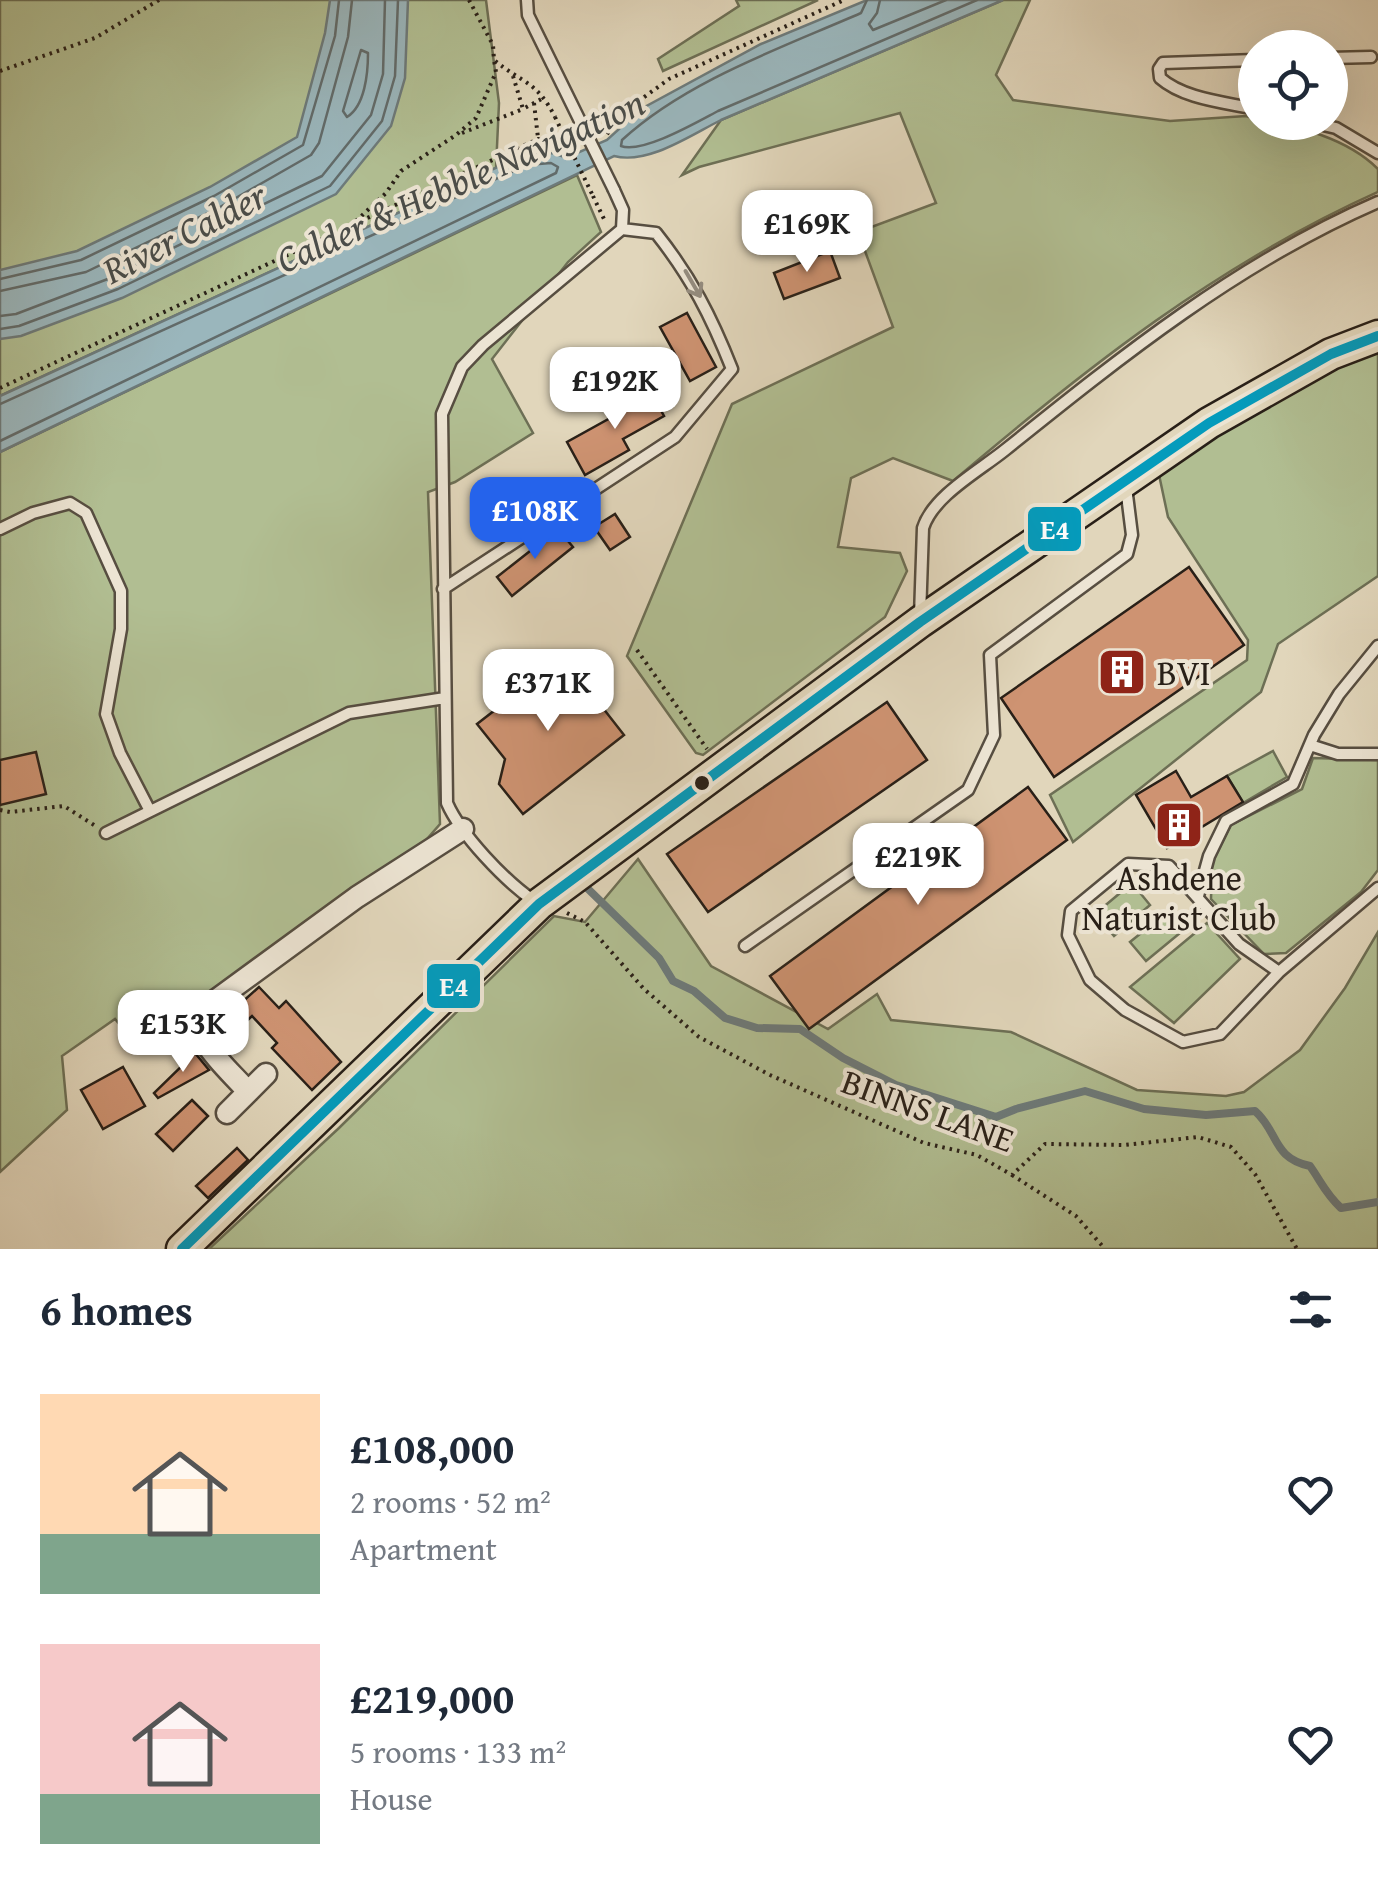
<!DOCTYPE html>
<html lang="en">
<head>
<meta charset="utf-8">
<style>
	:root { --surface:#fff; --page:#f6f6f7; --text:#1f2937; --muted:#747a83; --accent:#2563eb }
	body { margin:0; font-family:"Gentium Book Plus",serif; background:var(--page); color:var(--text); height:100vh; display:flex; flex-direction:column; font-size:38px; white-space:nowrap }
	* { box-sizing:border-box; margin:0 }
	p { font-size:32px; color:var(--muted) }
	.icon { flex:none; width:55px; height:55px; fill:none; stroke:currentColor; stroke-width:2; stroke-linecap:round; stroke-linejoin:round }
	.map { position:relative; height:1249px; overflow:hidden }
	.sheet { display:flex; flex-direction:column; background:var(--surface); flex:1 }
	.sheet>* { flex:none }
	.buttons { position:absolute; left:1238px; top:30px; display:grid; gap:20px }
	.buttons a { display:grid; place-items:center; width:110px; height:110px; border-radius:50%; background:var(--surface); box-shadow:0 10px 40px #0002; font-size:50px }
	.price { position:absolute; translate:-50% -85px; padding:0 22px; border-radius:20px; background:#fff; color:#222; font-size:32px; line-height:65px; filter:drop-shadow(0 2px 5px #0008) }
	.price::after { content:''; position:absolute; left:50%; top:60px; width:30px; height:22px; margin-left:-15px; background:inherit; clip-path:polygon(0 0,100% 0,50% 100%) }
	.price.selected { background:var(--accent); color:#fff }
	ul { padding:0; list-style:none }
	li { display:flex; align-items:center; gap:30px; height:250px; padding:0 40px }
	li span { display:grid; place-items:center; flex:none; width:280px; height:200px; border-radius:0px; color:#555 }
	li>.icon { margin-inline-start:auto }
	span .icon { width:120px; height:120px; fill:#fffc; stroke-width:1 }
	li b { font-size:42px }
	h2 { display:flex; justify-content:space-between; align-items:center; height:120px; padding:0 40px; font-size:42px }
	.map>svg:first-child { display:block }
	.green { fill:#b1be92; stroke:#6d6f55; stroke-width:2.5 }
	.water { fill:#9ab6bc; stroke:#6d7a7a; stroke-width:2.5 }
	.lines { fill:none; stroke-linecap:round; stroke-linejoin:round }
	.shore { stroke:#626b6a; stroke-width:2.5 }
	.stream { stroke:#6d7a7a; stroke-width:8 }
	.building { fill:#ce9372; stroke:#292018; stroke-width:2.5 }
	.service-casing { stroke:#574e41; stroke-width:15 }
	.minor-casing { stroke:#574e41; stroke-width:25 }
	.primary-casing { stroke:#292018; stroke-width:35 }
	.path { stroke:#292018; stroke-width:4; stroke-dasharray:2.5 5; stroke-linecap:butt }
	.service { stroke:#ece4d3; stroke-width:10 }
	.minor { stroke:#ece4d3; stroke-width:20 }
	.primary { stroke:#e1d6bb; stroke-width:30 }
	.service-bridge-casing { stroke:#574e41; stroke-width:15; stroke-linecap:butt }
	.path-bridge { stroke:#292018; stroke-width:4; stroke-dasharray:2.5 5; stroke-linecap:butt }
	.service-bridge { stroke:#ece4d3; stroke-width:10 }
	.bus-1-casing { stroke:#ece4d3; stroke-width:18 }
	.bus-1 { stroke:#049bbc; stroke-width:10 }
	.oneway { stroke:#948c7f }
	.bus-dot { fill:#292018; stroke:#ece4d3; stroke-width:4 }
	.labels { text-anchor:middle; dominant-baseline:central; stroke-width:8; stroke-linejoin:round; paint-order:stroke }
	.poi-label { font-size:35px; fill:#292018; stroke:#ece4d3; text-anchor:start }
	.street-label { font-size:35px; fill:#292018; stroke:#ece4d3 }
	.water-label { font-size:38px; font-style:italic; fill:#4b4d49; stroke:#ece4d3 }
	.line-badge { stroke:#ece4d3; stroke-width:4 }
	.badge-label { font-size:28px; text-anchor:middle; font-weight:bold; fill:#fff }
</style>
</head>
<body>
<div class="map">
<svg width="1378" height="1249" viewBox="0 0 1378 1249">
	<rect width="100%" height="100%" fill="#e1d6bb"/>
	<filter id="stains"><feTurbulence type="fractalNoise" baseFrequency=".002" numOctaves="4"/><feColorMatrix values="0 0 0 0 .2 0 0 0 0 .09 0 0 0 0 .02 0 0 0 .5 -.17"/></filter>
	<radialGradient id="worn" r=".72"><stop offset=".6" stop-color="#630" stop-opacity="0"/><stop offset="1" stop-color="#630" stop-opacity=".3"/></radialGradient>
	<path class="green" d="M0,0H486L499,103L496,168L0,396Z
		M736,0H818L663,71L658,59L739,6Z
		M1003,0H1030L996,75L1013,100L1170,121L1246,116L1255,119V122C1296,123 1349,140 1378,169V192C1218,264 1086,368 953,481L893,458L851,478L838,547L900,553L907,571L885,617L703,755L696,753L627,656L732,404L893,327L858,232L936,203L900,113L699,167L682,175L721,120Z
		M577,175L601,232L568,262L492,359L533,433L455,482L428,492L440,824L420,847L306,921L139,1047L115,1019L62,1056L67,1110L0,1172V452Z
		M1378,345V576L1278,644L1261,692L1073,842L1050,795L1247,660L1248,640L1168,517L1158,470L1335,361Z
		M1273,751L1287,777L1243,803L1227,776Z
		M1313,758L1378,760V870L1361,892L1286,953L1264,954L1211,899L1212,863L1231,825L1302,789Z
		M638,859L711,966L828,1029L877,994L891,1020L1011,1032L1137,1090L1226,1096L1244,1092L1300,1050L1345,988L1378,932V1249H209L339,1128L554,916L585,922Z
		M1132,883L1150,905L1114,936L1095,914Z
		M1171,909L1186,928L1146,961L1130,942Z
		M1207,923L1240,959L1174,1023L1130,987Z"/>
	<path class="water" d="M330,0H408L405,78L391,126L336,194L122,298L21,336L0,339V270L77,251L210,187L297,137L325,33Z
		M867,0H1003L721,120C691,135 648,165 614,156L0,452V396L524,155L554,153L566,158L607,140L641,109L761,44Z"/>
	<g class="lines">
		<path class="shore" d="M867,0L861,13C781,48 686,81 622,140L621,146C642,154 697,122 718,111L977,0
			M880,0L877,13L869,24L873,30L946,0
			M361,50L368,53C368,73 365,106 347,117L343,111Z
			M0,279L81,260L214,196L303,145L335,36L339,0
			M0,291L86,272L220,207L311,155L319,143L348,37L352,0
			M0,316L16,314L113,277L322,176L371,115L383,74L385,0
			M0,329L19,326L118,289L330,186L382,121L395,76L398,0
			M0,404L527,165L551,163L558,167L556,173L0,441"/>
		<path class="stream" d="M586,887L659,958L673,981L694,991L725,1018L757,1028L800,1029L843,1058L896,1085L996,1117L1016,1109L1085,1091L1144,1109L1206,1115L1255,1111C1279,1132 1272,1158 1310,1166C1322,1183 1325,1193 1341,1208L1378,1202"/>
	</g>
	<path class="building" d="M830,251L840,278L784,299L774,273Z
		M687,313L716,367L690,381L660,327Z
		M647,385L664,416L623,439L629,450L585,475L567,442L630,407L624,397Z
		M615,514L630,537L610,550L594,527Z
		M558,529L573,547L512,596L497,577Z
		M1189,567L1244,645L1054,777L1001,698Z
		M563,657L624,735L523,814L499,784L505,759L477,724Z
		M887,702L927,760L708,912L667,854Z
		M36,752L46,794L0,805V760Z
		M1176,771L1191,797L1227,776L1243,802L1167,848L1136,795Z
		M1028,787L1067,840L809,1029L770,976Z
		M259,987L279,1008L286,1001L341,1062L312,1090L272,1048L277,1043L252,1016L226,1040L214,1027L213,1023L230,1007L238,1001L240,1004Z
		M195,1053L209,1070L158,1098L154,1093Z
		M123,1067L145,1106L103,1129L81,1090Z
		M192,1100L208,1116L173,1151L156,1134Z
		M237,1148L248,1160L208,1198L196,1186Z"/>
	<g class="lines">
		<g class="service-casing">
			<path id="service" d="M527,0L528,15L580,121
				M1330,58L1371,57
				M1255,60L1163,63L1159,69L1160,78C1184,99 1224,102 1255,109
				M1310,122L1336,128L1378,153
				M0,529L33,513L70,503L86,513L121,591V629L106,714L120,753L150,811
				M443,589L675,437L732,369C711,316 691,277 656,233L622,229
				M920,616L923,528C933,496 979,471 1005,450C1122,356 1239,262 1378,202
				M1310,745L1338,754H1378
				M106,833L349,713L445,698
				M1198,896L1209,856L1226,821L1293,784L1314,735L1339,694L1378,646
				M534,901C505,881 461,835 447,803L442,414L462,367L483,345L622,229L623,210L614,190
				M745,946L968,790L994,735L990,655L1127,554L1132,535L1126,487
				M1279,972L1239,944L1169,866L1128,864L1071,911L1068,935L1090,980L1125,1010L1183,1042L1220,1034L1279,972L1378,888"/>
		</g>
		<g class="minor-casing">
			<path id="minor" d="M248,1092C232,1072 189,1039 201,1011L357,897L463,829
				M227,1113L266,1074"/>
		</g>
		<g class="primary-casing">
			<path id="primary" d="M182,1249L539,904L920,622L1209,423L1331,354L1378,336"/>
		</g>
		<path class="path" d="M469,0L493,45L494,60C523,84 536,80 555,117
			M0,71L95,38L159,0
			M513,76L523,109L545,97
			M534,103L538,138
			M462,133L523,109
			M607,134L636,103L669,79L844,0
			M593,196L605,221
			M356,221L386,193L401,171L456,135L476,118L496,72L494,60
			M0,388L538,139L570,148L575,147
			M637,650L707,749
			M0,810L10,812L64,806L94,825
			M567,913L585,922L644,989L699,1037L770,1075L924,1143L977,1155L1012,1175L1045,1144L1125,1145L1198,1137L1231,1147L1255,1174L1297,1249
			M1012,1175L1076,1216L1105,1249"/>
		<use href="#service" class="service"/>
		<use href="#minor" class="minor"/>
		<use href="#primary" class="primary"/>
		<g class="service-bridge-casing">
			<path id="service-bridge" d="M580,121L614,190"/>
		</g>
		<path class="path-bridge" d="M555,117L593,196"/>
		<use href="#service-bridge" class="service-bridge"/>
		<g class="bus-1-casing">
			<path id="bus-1" d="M182,1249L539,904L920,622L1209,423L1331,354L1378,336"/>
		</g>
		<use href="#bus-1" class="bus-1"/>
	</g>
	<defs><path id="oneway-shaft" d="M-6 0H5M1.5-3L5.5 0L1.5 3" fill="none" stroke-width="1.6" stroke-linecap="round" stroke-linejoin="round" transform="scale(2.5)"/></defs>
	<use class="oneway" href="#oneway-shaft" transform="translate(693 284) rotate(60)"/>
	<defs>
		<g id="building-square" transform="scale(2.5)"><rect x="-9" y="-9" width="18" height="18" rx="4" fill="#8f2418" stroke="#ece4d3"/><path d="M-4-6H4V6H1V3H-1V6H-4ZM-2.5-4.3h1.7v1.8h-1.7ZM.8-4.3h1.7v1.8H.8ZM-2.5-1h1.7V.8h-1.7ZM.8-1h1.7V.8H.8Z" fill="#fff"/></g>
	</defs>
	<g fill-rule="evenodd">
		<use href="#building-square" x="1122" y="672"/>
		<use href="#building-square" x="1179" y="825"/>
	</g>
	<circle class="bus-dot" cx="702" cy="783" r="9"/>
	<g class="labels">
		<g class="poi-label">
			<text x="1157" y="672">BVI</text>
			<text x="1179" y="877" text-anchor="middle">Ashdene<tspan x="1179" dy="40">Naturist Club</tspan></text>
		</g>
		<g class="street-label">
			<text transform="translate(928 1110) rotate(20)">BINNS LANE</text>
		</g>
		<g class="water-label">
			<text transform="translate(460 180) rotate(-24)">Calder &amp; Hebble Navigation</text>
			<text transform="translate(184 232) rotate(-27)">River Calder</text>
		</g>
	</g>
	<g class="line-badge">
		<rect x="1026" y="505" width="57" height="48" rx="10" fill="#049bbc"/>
		<rect x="425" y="962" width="57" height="48" rx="10" fill="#049bbc"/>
	</g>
	<g class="badge-label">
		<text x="1055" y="539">E4</text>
		<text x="454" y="996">E4</text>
	</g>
	<rect width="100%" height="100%" filter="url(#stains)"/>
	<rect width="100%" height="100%" fill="url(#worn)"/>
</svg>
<div class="buttons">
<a><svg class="icon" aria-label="locate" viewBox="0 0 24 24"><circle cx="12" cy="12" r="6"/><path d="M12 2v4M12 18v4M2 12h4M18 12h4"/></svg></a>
</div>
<b class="price" style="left:807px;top:275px">£169K</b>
<b class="price" style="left:615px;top:432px">£192K</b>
<b class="price selected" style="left:535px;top:562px">£108K</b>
<b class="price" style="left:548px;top:734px">£371K</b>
<b class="price" style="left:918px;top:908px">£219K</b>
<b class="price" style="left:183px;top:1075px">£153K</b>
</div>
<section class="sheet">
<h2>6 homes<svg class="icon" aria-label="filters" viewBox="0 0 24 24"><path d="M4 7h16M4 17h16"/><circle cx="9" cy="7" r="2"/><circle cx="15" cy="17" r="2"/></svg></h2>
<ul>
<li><span style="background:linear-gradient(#ffd9b3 70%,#7fa58c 0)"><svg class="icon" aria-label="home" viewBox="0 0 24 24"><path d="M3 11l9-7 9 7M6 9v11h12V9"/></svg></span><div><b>£108,000</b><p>2 rooms · 52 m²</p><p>Apartment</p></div><svg class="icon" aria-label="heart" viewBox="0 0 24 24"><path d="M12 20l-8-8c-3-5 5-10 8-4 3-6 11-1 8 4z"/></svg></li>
<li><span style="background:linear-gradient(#f6c9c9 75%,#7fa58c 0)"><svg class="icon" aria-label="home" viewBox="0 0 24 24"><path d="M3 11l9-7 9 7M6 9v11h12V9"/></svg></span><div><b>£219,000</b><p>5 rooms · 133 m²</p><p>House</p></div><svg class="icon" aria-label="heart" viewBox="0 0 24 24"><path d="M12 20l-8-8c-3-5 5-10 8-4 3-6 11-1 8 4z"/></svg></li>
</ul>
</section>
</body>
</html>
